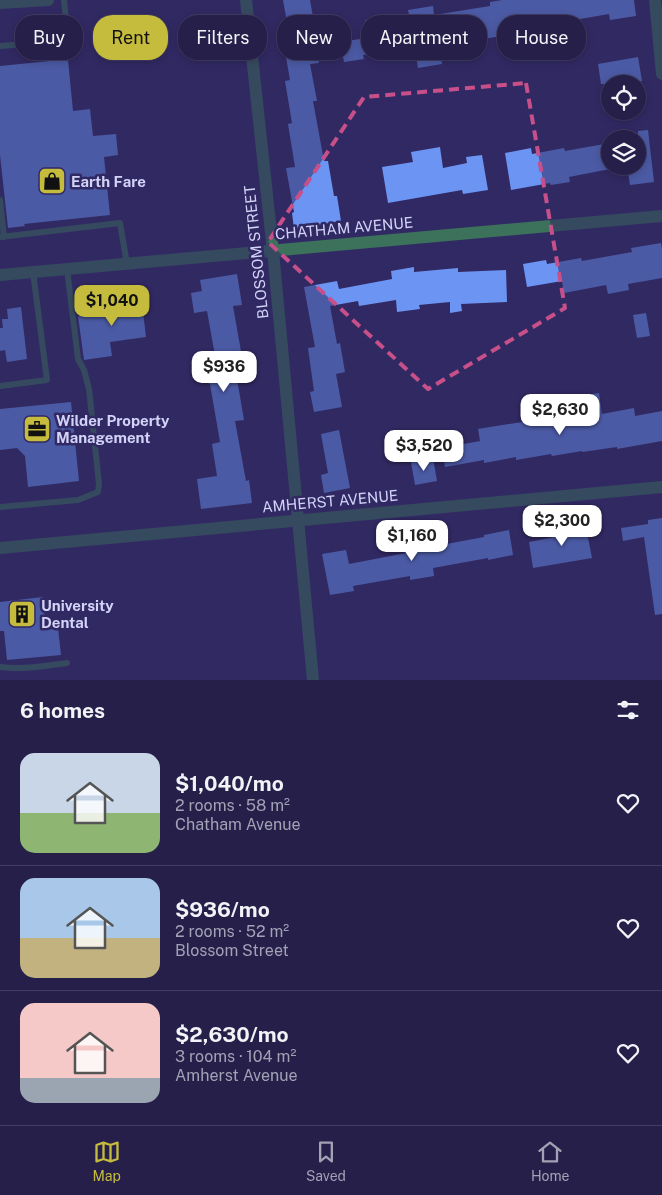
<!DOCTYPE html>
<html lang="en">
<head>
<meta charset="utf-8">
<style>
	:root { --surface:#251f4a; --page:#312c54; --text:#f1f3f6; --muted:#a3a2b5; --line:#423d62; --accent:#c5bc3d }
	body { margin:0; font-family:"Public Sans",sans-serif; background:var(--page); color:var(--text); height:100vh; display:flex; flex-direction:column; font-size:19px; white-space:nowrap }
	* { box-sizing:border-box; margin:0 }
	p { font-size:16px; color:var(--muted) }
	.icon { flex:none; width:28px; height:28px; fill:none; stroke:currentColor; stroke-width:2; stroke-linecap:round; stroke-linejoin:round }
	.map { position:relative; height:680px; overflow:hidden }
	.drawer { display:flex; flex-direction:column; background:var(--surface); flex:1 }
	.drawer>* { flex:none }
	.guide { position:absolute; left:15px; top:15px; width:632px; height:45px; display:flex; gap:10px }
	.fabs { position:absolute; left:601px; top:75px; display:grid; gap:10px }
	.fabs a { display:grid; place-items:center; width:45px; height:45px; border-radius:50%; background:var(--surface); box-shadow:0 2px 8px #0003,0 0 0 1px var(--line); font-size:25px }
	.price { position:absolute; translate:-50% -42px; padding:0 11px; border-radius:10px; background:#fff; color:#222; font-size:16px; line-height:32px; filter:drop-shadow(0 1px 2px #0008) }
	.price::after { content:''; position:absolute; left:50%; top:30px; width:15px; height:11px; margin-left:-8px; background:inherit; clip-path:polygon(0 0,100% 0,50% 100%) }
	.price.selected { background:var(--accent); color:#111 }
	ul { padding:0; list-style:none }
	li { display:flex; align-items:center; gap:15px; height:125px; padding:0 20px }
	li+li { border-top:1px solid var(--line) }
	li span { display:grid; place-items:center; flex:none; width:140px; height:100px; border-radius:15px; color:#555 }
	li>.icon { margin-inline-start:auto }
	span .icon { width:60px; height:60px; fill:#fffc; stroke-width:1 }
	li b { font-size:21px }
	h2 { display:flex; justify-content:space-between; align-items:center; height:60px; padding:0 20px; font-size:21px }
	.tag { padding:0 18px; border-radius:20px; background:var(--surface); box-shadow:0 2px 8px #0003,0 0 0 1px var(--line); font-size:18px; line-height:45px }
	.tag.selected { background:var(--accent); color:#111 }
	.tab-bar { display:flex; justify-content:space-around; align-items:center; height:70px; border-top:1px solid var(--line); background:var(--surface); font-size:14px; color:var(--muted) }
	.tab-bar a { display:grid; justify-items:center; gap:2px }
	.tab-bar .selected { color:var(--accent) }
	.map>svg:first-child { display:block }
	.building { fill:#6c94f3 }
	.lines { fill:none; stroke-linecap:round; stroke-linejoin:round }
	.service { stroke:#3c715b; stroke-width:6 }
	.minor { stroke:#3c715b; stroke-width:12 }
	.tertiary { stroke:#3c715b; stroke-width:12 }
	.marked { fill:none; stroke:#c7508a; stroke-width:4; stroke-dasharray:10 6; stroke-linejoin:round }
	.labels { text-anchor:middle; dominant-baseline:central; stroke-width:5; stroke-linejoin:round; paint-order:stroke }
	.poi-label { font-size:15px; font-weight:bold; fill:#d3d3f7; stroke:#312963; text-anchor:start }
	.street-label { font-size:15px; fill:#d3d3f7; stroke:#312963 }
</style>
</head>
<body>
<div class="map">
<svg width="662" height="680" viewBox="0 0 662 680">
	<rect width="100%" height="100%" fill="#312963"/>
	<path class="building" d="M283,0H310L315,28H313L319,63L310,64L317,101H313L324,161H328L334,196H337L341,221L294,229L292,213L294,212L286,168L295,167L288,124L292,123L285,81L290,80L283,40L290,39Z
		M502,0H634L636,16L610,20L609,14L557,23L558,28L521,36L496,40V37L469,41L471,54L441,58L442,64L418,68L415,49L363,55L364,59L344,62L340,42L367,38L365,20L409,15L408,10L433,6L434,15L490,6V2Z
		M62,51L63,61L68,60L73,111L90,109L93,136L116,134L118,155L104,157L110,215L24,224L25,226L8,228L0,155V66L50,61V52Z
		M638,57L642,81L625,84H601L598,64Z
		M648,130L654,182L630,185L627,166H638V131Z
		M610,143V169L569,177L570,182L551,185L550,183L511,190L505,153L531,148L532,154L564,148L565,151Z
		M440,147L443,168L467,163L466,157L482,155L488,190L463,194L462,190L388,203L382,167L413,162L411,152Z
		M661,243L662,249V278L628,284L629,290L608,294L606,285L564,293L562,281L527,287L523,264L546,260L547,264L581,258L582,261L632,252L631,248Z
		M414,267V272L458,268V272L506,270L507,302L461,304L462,311L450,313V302L419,305L420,309L397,312L396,300L359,306L358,301L330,306L337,344L340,343L345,372L336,374L342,407L314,412L310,392L314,391L308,348L315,347L304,287L337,281L339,289L392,279L391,271Z
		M237,274L242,305L233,306L242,357L244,356L248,378L237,379L244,420L235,421L246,481L249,480L252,503L201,509L197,479L217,476L212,444L220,442L210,384H209L205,363L216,361L207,311L194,313L191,293L202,291L200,280Z
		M141,295L146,337L110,342L112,356L84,360L78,316L118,311L116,297Z
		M21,307L27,359L7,362L5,350L0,351V328H3L2,319H8L7,309Z
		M646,313L650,336L637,338L633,315Z
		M599,393L602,414L634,408L635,416L662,411V441L617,449V447L582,452V451L552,456L551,454L516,460V457L484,463V460L445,467L442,448L480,441L478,429L565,415L566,422L589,418L586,395Z
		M71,402L79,481L28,487L25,456L17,448L0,450V409Z
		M339,430L350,488L324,493L321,475L328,473L321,434Z
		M433,458L437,481L415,485L411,462Z
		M662,518V614L655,615L644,537L623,541L621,528L648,524V520Z
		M585,522L592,558L533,568L529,542L560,536L559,527Z
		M509,530L513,555L488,560V558L433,568L434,576L410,580V576L353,586L354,591L330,595L322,554L346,550L349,564L406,553L405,547L429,543L430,547L484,537V535Z
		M43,597L46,630L58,628L61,655L7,660L4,631H0V602Z"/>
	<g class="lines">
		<path class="service" d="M0,46L68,41L64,0
			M0,200L4,237
			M0,237L120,223L127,264
			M0,386L47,380L33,272
			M0,507L78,500L98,492L99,484L89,389L84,370L78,359L67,269
			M0,667C22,670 45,666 67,663"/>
		<path class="minor" d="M655,0L662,74
			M0,275L662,216
			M0,548L662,487"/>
		<path class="tertiary" d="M246,0L273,251L313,680
			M0,3L48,0"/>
	</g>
	<path d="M0 0H662V680H0ZM526,83L565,308L428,389L268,242L364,97Z" fill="#312963" fill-opacity=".55" fill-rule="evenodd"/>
	<path class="marked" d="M526,83L565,308L428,389L268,242L364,97Z"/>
	<defs>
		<g id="shop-square" transform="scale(1.4375)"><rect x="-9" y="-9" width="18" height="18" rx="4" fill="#c5bc3d" stroke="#312963"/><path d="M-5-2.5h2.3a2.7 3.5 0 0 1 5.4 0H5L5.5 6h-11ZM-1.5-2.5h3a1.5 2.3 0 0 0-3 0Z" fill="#111"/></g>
		<g id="office-square" transform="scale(1.4375)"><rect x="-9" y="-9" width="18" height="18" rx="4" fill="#c5bc3d" stroke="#312963"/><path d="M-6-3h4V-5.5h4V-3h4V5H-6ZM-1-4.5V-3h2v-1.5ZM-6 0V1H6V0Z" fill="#111"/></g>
		<g id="building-square" transform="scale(1.4375)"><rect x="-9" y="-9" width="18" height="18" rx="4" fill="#c5bc3d" stroke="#312963"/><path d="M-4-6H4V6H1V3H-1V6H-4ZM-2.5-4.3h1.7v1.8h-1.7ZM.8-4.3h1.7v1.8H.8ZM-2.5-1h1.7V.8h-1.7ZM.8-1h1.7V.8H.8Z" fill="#111"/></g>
	</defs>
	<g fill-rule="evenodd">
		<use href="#shop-square" x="52" y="181"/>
		<use href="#office-square" x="37" y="429"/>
		<use href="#building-square" x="22" y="614"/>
	</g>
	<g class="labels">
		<g class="poi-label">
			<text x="71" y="181">Earth Fare</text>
			<text x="56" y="420">Wilder Property<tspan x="56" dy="17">Management</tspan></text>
			<text x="41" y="605">University<tspan x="41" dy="17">Dental</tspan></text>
		</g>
		<g class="street-label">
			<text transform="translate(344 228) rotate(-5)">CHATHAM AVENUE</text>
			<text transform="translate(256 252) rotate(-96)">BLOSSOM STREET</text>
			<text transform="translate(330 501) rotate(-5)">AMHERST AVENUE</text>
		</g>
	</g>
</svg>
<div class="fabs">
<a><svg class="icon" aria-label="locate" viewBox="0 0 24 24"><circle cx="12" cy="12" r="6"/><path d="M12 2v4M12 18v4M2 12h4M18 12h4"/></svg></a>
<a><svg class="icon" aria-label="layers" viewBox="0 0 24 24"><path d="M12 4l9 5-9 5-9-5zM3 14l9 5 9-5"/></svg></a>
</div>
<b class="price selected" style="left:112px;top:327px">$1,040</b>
<b class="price" style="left:224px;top:393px">$936</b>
<b class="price" style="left:560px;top:436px">$2,630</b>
<b class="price" style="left:424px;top:472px">$3,520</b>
<b class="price" style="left:562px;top:547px">$2,300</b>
<b class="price" style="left:412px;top:562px">$1,160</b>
<div class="guide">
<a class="tag">Buy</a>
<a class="tag selected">Rent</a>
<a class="tag">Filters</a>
<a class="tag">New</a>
<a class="tag">Apartment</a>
<a class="tag">House</a>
</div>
</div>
<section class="drawer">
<h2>6 homes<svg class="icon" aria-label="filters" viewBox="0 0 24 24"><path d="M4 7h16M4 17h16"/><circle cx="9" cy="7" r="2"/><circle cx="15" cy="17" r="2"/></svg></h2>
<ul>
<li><span style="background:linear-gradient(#c9d6e8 60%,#8fb573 0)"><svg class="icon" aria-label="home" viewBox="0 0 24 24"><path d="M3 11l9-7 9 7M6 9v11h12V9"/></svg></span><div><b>$1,040/mo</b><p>2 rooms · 58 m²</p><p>Chatham Avenue</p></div><svg class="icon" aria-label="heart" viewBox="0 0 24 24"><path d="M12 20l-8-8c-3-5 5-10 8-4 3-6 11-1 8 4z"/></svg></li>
<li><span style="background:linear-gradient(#a9c7e8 60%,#c2b280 0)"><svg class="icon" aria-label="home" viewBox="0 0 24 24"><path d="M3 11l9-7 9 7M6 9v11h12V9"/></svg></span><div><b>$936/mo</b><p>2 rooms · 52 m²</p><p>Blossom Street</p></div><svg class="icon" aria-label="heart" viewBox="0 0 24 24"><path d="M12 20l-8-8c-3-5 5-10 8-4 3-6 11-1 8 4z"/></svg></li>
<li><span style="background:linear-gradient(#f6c9c9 75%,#9aa5b1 0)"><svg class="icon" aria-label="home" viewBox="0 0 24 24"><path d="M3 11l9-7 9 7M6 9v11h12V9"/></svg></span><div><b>$2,630/mo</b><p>3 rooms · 104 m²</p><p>Amherst Avenue</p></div><svg class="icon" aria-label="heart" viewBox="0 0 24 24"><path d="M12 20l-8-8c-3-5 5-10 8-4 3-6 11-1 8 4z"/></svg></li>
</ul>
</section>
<nav class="tab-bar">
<a class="selected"><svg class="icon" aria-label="map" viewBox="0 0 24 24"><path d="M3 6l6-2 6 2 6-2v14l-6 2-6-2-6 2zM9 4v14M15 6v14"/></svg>Map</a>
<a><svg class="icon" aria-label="saved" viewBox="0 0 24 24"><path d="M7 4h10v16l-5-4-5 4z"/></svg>Saved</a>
<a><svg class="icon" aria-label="home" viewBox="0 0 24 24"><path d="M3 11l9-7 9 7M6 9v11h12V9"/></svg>Home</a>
</nav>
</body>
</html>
